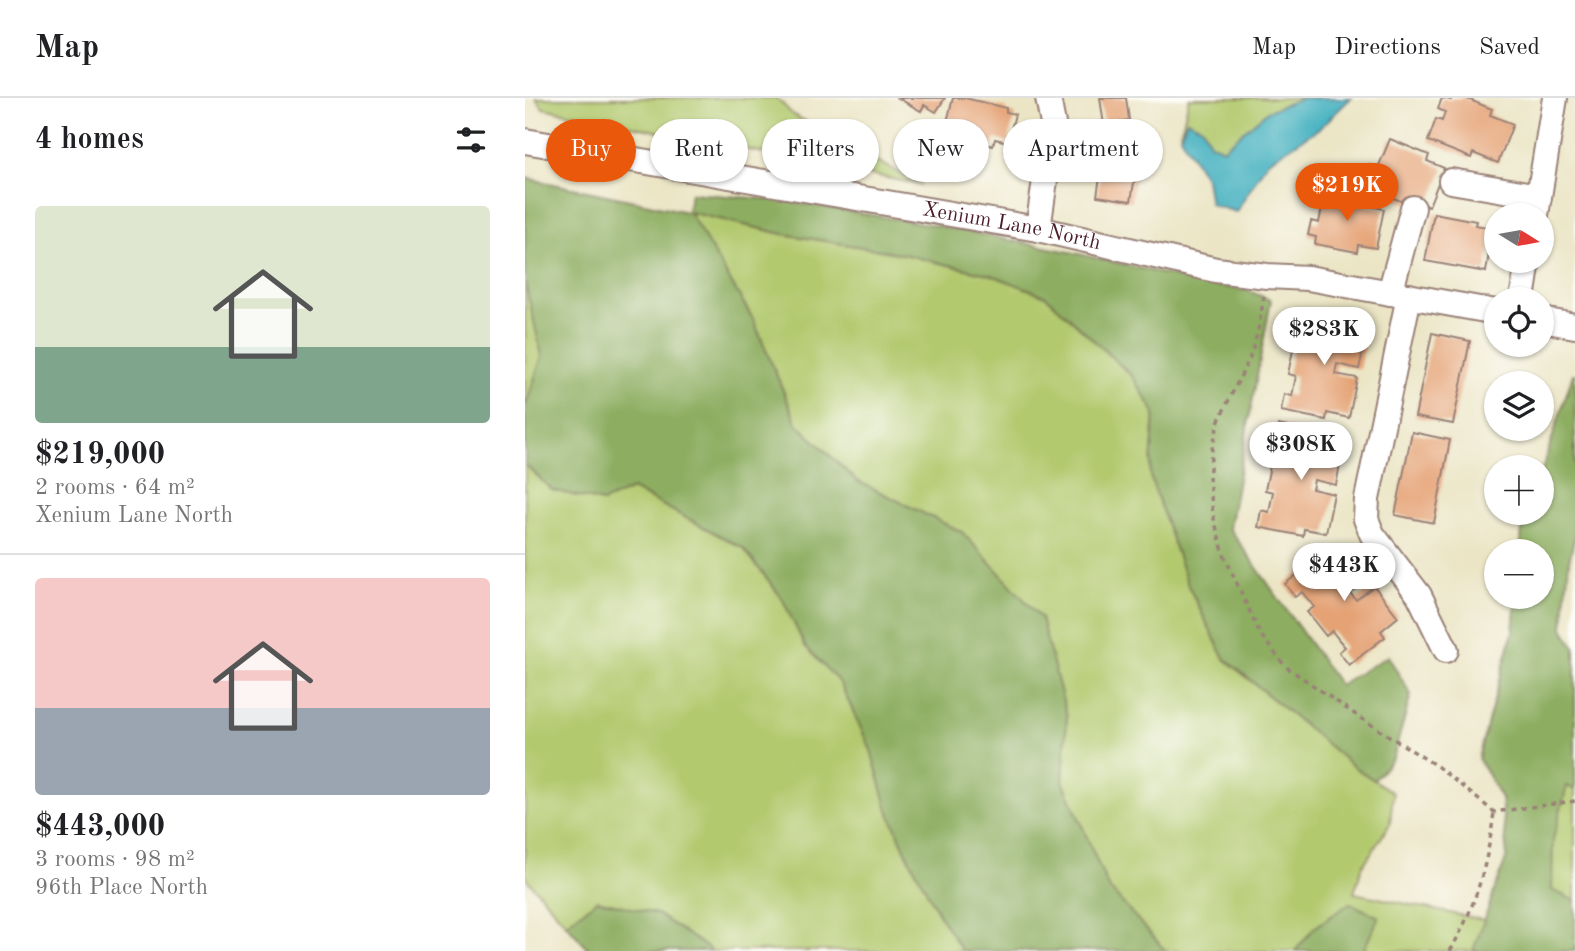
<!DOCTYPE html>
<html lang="en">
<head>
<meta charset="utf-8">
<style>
	:root { --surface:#fff; --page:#f6f6f6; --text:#202124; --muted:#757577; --line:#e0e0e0; --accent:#ea580c }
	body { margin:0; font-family:"Old Standard TT",serif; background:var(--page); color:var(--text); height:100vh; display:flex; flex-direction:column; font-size:26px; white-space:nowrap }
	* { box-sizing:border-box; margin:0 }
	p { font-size:23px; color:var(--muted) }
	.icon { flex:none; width:38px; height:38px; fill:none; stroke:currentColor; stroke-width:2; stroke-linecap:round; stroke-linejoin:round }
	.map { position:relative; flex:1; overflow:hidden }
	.panel { display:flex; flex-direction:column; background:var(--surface); width:525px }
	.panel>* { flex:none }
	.top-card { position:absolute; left:21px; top:21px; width:665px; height:63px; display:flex; gap:14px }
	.needle { width:46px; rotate:101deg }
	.fabs { position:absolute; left:959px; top:105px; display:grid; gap:14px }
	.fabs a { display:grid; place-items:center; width:70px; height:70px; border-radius:50%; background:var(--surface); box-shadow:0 2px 5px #0004; font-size:35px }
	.price { position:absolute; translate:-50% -60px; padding:0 16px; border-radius:24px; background:#fff; color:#222; font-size:23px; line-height:46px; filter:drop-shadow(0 2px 4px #0008) }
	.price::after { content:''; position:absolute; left:50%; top:42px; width:21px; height:16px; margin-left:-10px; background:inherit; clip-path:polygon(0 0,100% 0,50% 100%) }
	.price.current { background:var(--accent); color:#fff }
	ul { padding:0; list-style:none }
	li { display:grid; align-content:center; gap:14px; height:371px; padding:0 35px }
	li+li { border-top:2px solid var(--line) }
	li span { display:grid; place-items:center; height:217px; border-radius:7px; color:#555 }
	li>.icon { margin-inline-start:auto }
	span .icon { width:126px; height:126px; fill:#fffc; stroke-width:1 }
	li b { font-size:30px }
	h2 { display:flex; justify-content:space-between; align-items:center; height:84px; padding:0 35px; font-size:30px }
	.chip { padding:0 24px; border-radius:32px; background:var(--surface); box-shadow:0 2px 5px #0004; font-size:24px; line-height:63px }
	.chip.current { background:var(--accent); color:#fff }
	header { display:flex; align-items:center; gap:42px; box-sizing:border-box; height:98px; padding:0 35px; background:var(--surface); border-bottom:2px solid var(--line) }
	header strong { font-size:33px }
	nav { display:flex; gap:38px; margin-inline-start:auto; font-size:24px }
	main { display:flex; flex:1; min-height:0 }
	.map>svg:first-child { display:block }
	.green { fill:#b2c96e; stroke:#7e744c; stroke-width:2 }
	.forest { fill:#8dad61; stroke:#6c6646; stroke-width:2 }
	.water { fill:#42b0bf; stroke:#466875; stroke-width:2 }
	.building { fill:#e5a275 }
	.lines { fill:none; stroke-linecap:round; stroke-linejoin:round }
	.minor-casing { stroke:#9a8278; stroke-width:28 }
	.path { stroke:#9a8278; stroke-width:3.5; stroke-dasharray:5 5; stroke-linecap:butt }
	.minor { stroke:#fff; stroke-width:24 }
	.labels { text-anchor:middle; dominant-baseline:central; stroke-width:6; stroke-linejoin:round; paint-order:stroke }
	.street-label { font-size:21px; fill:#4a1f2b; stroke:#fdfcf7 }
</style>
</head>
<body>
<header>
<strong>Map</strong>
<nav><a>Map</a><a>Directions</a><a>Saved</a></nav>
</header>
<main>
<section class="panel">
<h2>4 homes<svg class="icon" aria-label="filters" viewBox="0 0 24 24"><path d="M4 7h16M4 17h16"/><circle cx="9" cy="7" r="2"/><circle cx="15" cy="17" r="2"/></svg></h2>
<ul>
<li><span style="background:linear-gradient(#dfe7d0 65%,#7fa58c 0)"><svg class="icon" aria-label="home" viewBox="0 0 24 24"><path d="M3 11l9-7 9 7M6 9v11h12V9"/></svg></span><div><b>$219,000</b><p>2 rooms · 64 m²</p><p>Xenium Lane North</p></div></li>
<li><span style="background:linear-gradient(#f6c9c9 60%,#9aa5b1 0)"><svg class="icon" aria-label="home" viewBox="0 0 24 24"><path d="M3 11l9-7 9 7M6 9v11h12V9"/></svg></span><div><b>$443,000</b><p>3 rooms · 98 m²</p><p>96th Place North</p></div></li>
</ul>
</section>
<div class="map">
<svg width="1050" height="853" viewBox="0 0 1050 853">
	<rect width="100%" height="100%" fill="#fdfcf7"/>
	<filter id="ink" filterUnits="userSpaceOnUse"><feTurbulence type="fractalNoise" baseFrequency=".0143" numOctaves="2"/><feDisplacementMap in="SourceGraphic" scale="14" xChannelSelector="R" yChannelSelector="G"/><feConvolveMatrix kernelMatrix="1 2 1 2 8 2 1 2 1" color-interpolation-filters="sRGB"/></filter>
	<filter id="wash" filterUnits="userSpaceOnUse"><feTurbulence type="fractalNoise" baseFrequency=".00686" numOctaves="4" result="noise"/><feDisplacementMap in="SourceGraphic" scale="28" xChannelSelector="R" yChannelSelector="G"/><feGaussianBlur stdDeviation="1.57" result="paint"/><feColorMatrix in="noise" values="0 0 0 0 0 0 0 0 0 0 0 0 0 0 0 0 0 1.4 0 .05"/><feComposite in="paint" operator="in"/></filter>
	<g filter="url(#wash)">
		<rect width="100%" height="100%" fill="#ebe5c5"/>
		<path class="green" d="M11,0H252L267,16L396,87L18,10Z
			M664,0H778L743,13L698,51L685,45L677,29L662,23L655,38Z
			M163,114L258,136L373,155L467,177L521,198L607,278L630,315L625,378L663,487L699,560L829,669L868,695L865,726L837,769L829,795L977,826L1050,612V853H65L0,779V366L27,392L77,404L107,391L218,450L257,500L280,548L315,585L346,652L358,694L561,737L538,683L542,618L437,434L332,383L272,326L228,221Z
			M0,184L17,258L0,310Z"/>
		<path class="forest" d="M0,80L162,114L166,95L253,102L409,127L550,155L686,187L721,192L746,202L704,430L814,587L863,558L886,597L868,660L849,682L829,669L699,560L663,487L625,378L630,315L607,278L521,198L467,177L373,155L258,136L164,114L228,221L272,326L332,383L437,434L516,520L542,618L538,683L583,789L641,853H437L415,818L383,758L363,712L346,652L315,585L280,548L257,500L218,450L107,391L78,404L27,392L0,366V310L17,258L0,184Z
			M1048,276H1050V438L1044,463L1038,530L1050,550V692L1042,688L1028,741L1027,792L1050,803V853H948L982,758L976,700L953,660L988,534L991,499H1017V453H995L997,432L1003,415H1017V372Z
			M72,802L132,816L187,853H65L41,826Z
			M825,805L854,819L838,853H770L789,830Z"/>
		<path class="water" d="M778,0H826L796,29L742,64L711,114L685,106L681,81L655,38L662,22L677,29L685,45L698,51L743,13Z"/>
		<g id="blocks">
			<path class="building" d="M373,0H420L411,14L399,7L396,13Z
				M428,0H440L481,10V14L490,16L483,44L470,41L468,48L453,44L456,37L421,28Z
				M575,0H601L604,22L579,27Z
				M917,0L926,2L927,0H940L967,11L965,17L988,26L973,65L948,55L946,60L903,43L911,21L917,23L920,14L913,11Z
				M865,41L904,57L902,63L919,70L904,108L885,101L883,106L844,90L847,82L840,80L845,67L853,70Z
				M571,48L591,51L589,62L612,66L606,103L572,98L575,79L566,78Z
				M800,94L841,102L840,107L859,111L851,150L833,147L832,154L790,146L791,139L783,137L786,123L794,125Z
				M909,115L951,123L950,127L968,130L961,174L900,163Z
				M776,212L821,221L820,226L843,231L834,271L812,266L810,276L832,280L824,320L802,315L801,322L756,313L759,296L767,298L771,278L763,276L769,247L777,249L781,229L773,227Z
				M907,235L945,243L928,326L890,319Z
				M753,327L798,336L797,342L819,346L811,387L789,382L788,387L787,391L809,396L801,435L779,431L778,438L733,429L736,412L744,414L748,394L740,392L746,363L754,364L758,345L750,343Z
				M887,334L925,342L909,425L870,417Z
				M818,448L843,480L825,495L831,502L849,488L873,519L856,533L860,539L824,567L814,554L820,549L814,542L807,533L801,538L782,514L789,509L777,494L770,499L760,486L796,458L800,462Z"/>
		</g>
	</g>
	<g filter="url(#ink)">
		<use href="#blocks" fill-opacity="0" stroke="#9a8278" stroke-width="2"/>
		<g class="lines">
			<g class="minor-casing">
				<g id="minor">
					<path id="s1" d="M0,43L513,131L691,172L742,178L783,180L971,214"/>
					<path d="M926,83L1014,98"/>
					<path d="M1011,117L1030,0"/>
					<path d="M513,131L528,26L523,0"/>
					<path d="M865,195L888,110"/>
					<path d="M884,198L842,401L841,421L847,436L894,497L921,552"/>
					<path d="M997,201L1003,163"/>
					<path d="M1017,222L1050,228"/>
				</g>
			</g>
			<path class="path" d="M739,198L733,233L725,259L694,322L687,351L684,380L688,417L699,457L735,536L760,568L831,617L913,669L969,714L1050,703
				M925,853C951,809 963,764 969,714"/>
			<use href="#minor" class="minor"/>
		</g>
	</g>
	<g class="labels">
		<g class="street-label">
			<text stroke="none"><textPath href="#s1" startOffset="494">Xenium Lane North</textPath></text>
		</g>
	</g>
</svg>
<div class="fabs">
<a><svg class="needle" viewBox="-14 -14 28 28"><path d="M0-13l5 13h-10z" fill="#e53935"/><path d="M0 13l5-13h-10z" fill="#757577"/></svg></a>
<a><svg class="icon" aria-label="locate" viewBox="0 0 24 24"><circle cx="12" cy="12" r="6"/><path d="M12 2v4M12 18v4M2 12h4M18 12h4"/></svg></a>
<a><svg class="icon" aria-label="layers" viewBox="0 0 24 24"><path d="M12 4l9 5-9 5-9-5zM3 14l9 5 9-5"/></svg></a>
<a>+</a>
<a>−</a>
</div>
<b class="price current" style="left:822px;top:125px">$219K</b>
<b class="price" style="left:799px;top:269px">$283K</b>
<b class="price" style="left:776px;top:384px">$308K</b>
<b class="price" style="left:819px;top:505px">$443K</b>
<div class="top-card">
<a class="chip current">Buy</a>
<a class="chip">Rent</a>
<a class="chip">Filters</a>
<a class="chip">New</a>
<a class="chip">Apartment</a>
</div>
</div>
</main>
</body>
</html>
